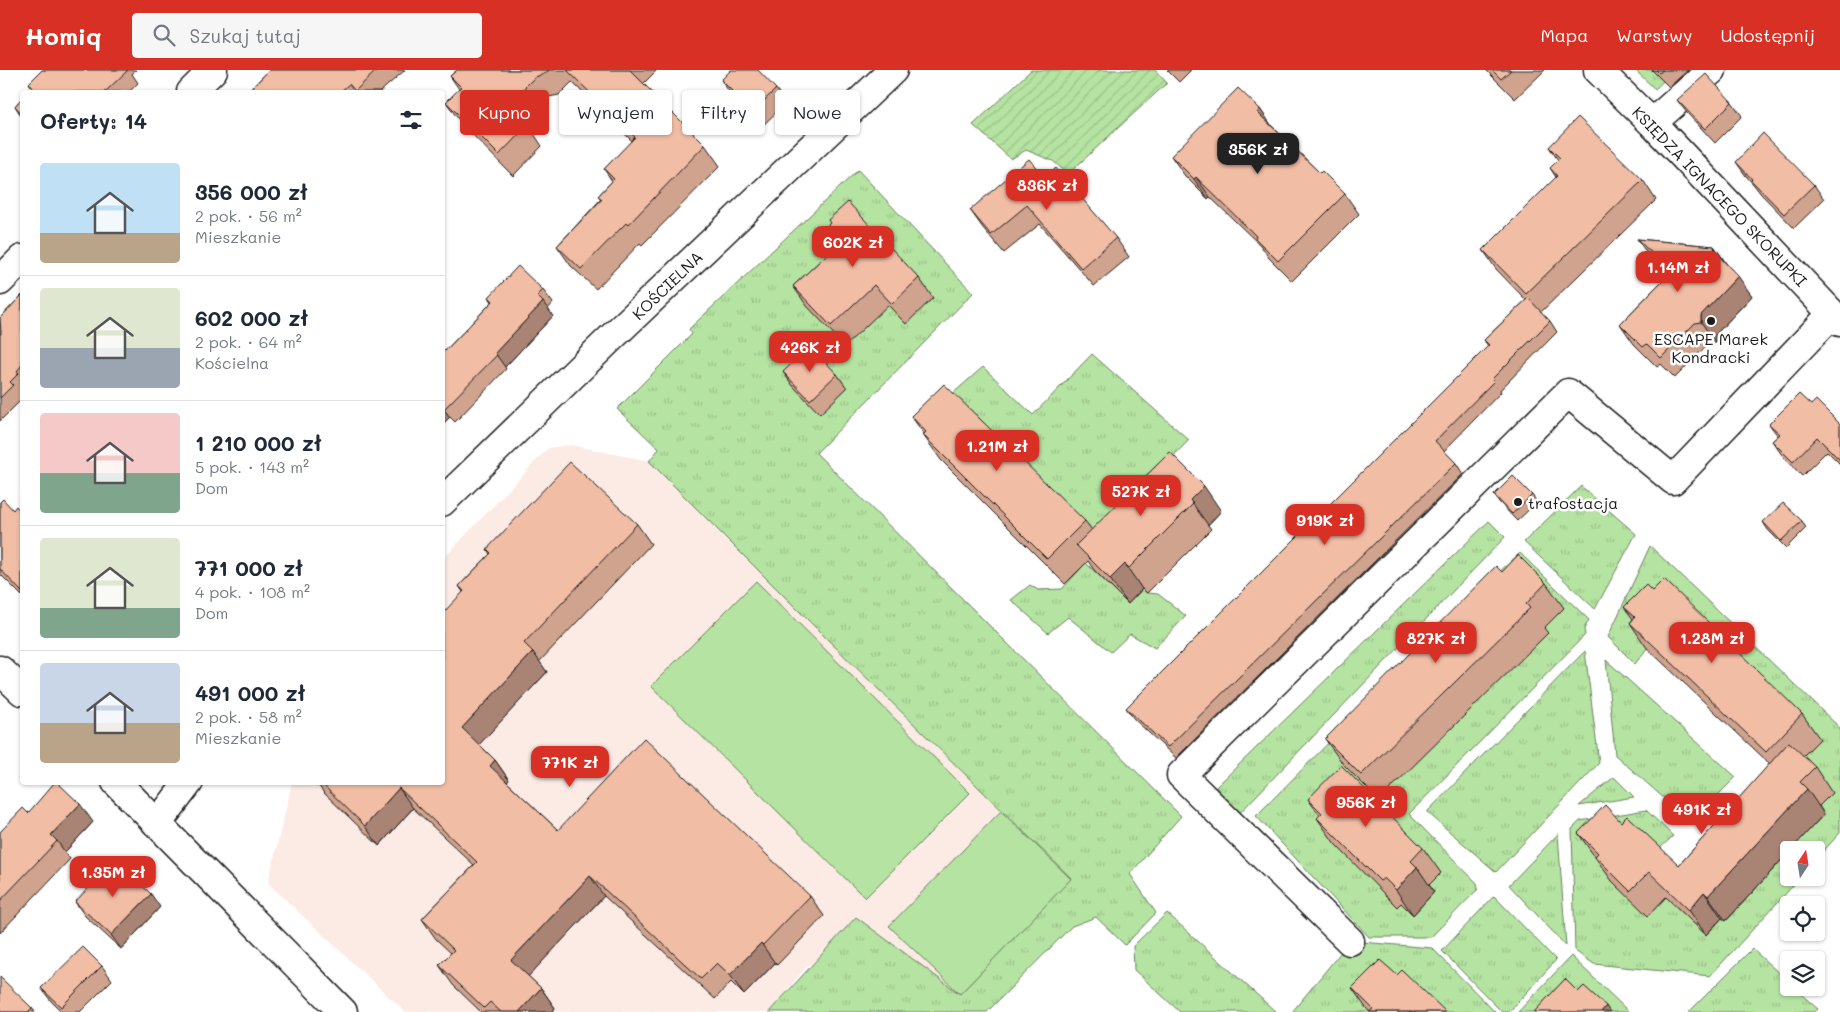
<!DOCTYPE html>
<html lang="pl">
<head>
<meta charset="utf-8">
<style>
	:root { --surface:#fff; --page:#f6f6f7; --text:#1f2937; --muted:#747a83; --line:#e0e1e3; --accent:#d93025 }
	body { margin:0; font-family:Mali,sans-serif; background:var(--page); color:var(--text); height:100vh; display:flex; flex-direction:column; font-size:19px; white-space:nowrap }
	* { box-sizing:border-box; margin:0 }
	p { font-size:16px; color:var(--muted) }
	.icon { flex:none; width:28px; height:28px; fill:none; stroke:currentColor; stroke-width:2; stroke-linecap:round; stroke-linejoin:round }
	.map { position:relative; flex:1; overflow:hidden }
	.details { position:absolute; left:20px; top:20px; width:425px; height:695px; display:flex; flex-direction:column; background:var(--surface); border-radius:5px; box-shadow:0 1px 4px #0004 }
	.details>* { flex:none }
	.hud { position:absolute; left:460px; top:20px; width:475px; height:45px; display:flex; gap:10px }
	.needle { width:32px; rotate:12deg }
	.fabs { position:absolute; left:1780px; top:771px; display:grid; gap:10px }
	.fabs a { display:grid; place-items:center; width:45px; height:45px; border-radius:5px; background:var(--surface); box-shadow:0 1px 4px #0004; font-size:25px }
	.price { position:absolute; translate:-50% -42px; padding:0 11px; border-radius:10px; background:var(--accent); color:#fff; font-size:16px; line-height:32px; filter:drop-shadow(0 1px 2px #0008) }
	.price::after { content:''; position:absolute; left:50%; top:30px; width:15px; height:11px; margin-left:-8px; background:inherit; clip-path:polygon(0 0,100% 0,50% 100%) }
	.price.on { background:#222; color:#fff }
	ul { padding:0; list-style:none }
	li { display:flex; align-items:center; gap:15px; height:125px; padding:0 20px }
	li+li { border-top:1px solid var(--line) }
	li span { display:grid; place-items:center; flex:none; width:140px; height:100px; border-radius:5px; color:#555 }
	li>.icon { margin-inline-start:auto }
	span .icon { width:60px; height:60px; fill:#fffc; stroke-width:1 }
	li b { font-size:21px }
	h2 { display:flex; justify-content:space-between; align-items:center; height:60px; padding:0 20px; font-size:21px }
	.tag { padding:0 18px; border-radius:5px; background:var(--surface); box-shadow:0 1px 4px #0004; font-size:18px; line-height:45px }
	.tag.on { background:var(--accent); color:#fff }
	header { display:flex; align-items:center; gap:30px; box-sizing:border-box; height:70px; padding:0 25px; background:var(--accent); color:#fff }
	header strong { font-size:24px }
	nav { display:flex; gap:28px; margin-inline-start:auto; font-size:18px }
	.search { width:350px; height:45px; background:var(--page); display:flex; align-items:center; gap:12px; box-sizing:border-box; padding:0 18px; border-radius:5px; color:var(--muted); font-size:19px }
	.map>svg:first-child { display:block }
	.built { fill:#fbebe4 }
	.grass { fill:url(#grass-tufts); stroke:#68805e }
	.garden { fill:url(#garden-furrows); stroke:#68805e }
	.pitch { fill:#b5e3a1; stroke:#68805e }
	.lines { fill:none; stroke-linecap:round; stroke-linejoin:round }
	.minor-casing { stroke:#1c1c1c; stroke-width:31 }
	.tertiary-casing { stroke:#1c1c1c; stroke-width:31 }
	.minor { stroke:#fff; stroke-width:28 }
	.tertiary { stroke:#fff; stroke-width:28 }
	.wall { fill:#d0a38e; stroke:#1c1c1c }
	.shaded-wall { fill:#a98474; stroke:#1c1c1c }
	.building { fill:#f2bda5; stroke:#1c1c1c }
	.poi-dot { fill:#1c1c1c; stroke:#fff; stroke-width:2 }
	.labels { text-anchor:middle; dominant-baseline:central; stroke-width:5; stroke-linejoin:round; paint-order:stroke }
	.street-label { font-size:16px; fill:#1c1c1c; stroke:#fff }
	.poi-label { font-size:16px; fill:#1c1c1c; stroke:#fff }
</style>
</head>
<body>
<header>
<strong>Homiq</strong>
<div class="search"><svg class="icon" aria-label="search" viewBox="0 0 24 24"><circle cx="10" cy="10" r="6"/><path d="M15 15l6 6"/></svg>Szukaj tutaj</div>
<nav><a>Mapa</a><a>Warstwy</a><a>Udostępnij</a></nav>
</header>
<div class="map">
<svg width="1840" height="942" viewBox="0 0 1840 942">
	<defs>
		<pattern id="grass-tufts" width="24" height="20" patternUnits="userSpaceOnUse" patternTransform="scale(1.25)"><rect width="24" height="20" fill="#b5e3a1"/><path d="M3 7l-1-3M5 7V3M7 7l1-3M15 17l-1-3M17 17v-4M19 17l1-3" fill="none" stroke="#9bc28a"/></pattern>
		<pattern id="garden-furrows" width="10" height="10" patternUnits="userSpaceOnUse" patternTransform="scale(1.25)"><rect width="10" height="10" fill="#b5e3a1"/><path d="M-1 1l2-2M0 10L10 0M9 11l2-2" fill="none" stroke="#9bc28a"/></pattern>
	</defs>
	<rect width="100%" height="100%" fill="#fff"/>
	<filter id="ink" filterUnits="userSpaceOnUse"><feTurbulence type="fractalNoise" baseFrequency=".02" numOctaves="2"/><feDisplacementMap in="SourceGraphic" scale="10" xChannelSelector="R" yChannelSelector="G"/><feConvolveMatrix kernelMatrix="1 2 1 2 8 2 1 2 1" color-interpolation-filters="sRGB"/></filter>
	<g filter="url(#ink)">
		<path class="built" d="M571,375L649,391L827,569L1071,809L970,939L808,895L769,942H405L268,813L292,713L442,712L443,489L548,378Z"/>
		<path class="grass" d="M1635,0H1675L1655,19Z
			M858,100L973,223L816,383L1181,746L1130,804L1156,843L1125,875L1096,847L1072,856L987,942H769L856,847L960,924L1071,808L827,569L649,391L659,379L617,339L692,264L689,259Z
			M1092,284L1189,370L1097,465L950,326L983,297L1033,345Z
			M1581,416L1636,464L1595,539L1524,472Z
			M1489,451L1505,467L1232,751L1216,717Z
			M1650,476L1840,658V763L1816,789V780H1791L1824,744L1818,737L1832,723L1652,572L1635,594L1608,567Z
			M1520,483L1589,550L1584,559L1585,565L1409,744L1477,813L1478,819L1431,867H1369L1256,746L1488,512Z
			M1086,493L1128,534L1142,519L1147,523L1158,524L1186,546L1155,578L1130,564L1111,582L1068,547L1048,563L1011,530L1030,515L1038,520L1062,519Z
			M1585,581L1599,693L1496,802L1427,742Z
			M1606,590L1736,707L1691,752L1615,685Z
			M1614,707L1634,727L1579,736Z
			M1646,740L1673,766L1656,782L1616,808L1648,846L1666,827L1706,865L1722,848L1726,851L1789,782V808H1800L1710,906L1594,894L1575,881L1572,759L1580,751Z
			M1558,764L1566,876L1509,815Z
			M1494,826L1556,890L1509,942H1502L1442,881Z
			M1167,843L1276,942H1180L1134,900L1133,876Z
			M1350,871L1432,878L1495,942H1292Z
			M1752,879L1789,912V918H1794L1818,939L1815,942H1689Z
			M1571,886L1629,942H1518Z"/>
		<path class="garden" d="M1031,0H1155L1167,13L1068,104L1053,91L1026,80L1011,89L973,55Z"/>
		<path class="pitch" d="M756,511L970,723L865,828L651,616Z
			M1001,741L1071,809L960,924L889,856Z"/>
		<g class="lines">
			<g class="minor-casing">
				<path id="minor" d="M1598,0L1652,53L1840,252
					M1652,53L1712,0
					M442,432L612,267L893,0
					M0,600L22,621
					M116,712L343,942
					M157,754L189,712
					M1350,871L1181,705L1568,323L1673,410L1832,244"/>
			</g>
			<g class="tertiary-casing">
				<path id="tertiary" d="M191,22L213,0
					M0,211L22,189"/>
			</g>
			<use href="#minor" class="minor"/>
			<use href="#tertiary" class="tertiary"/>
		</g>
		<path class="wall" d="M42,0H136L132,4L138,13L129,22H29L33,19L29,13Z
			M269,0H405L380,22H248Z
			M457,0H657L643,14L705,75L720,96L642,175L640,173L596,219L571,196L557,176L601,129L598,126L612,111L604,99L632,71L572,12L559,25L549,27L524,52L528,55L542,76L513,106L461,53L446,32L459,19L450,6Z
			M1167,0H1191L1179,12Z
			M1486,0H1545L1515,29Z
			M1652,0H1688L1669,17Z
			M721,10L776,19L786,33L757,61L736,40L727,26L730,23Z
			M22,28V47L15,36Z
			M1677,30L1732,32L1742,46L1715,73L1687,43Z
			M1260,39L1270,54L1320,103L1345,124L1359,144L1292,211L1269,188L1261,176L1210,127L1208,129L1185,106L1171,86Z
			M1549,77L1643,110L1656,130L1541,242L1550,251L1557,262L1500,320L1501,322L1444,381L1456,393L1463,404L1176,688L1134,649L1126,638L1488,276L1484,270L1526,230L1496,199L1483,180L1556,107L1550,98L1558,90Z
			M1736,92L1814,115L1824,129L1794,158L1761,124L1754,115L1746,106Z
			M1045,108L1116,168L1129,187L1094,216L1040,154L1004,183L983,158L970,140Z
			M821,161L919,208L933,228L906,254L888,235L845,276L807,236L793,216L834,178Z
			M1637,169L1714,176L1728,196L1752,226L1715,265V272L1709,273L1675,308L1661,294L1657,297L1634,274L1620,254L1663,210L1655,198L1658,196L1651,189Z
			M543,220L553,233L548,239L553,246L505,297L506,299L455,352L450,347L442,355V279L445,281L492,232L489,227Z
			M22,225V322L20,325L22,329L0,351V248Z
			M783,302L837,304L847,318L820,344L793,316Z
			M1811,335L1840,354V394L1827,381L1802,406L1782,385L1772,371L1778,366L1769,354Z
			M911,346L1085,451L1092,460L1170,382L1221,441L1208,455L1211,459L1147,523L1142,519L1128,534L1094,500L1088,491L1065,514L941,390L923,365L924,364Z
			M1494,425H1532L1537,432L1517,451L1499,432Z
			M0,432L13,440L22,443V526L0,504Z
			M1802,451L1806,458L1786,478L1768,460L1763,452Z
			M637,454L651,474L539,592L547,602L479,674L495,690L509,710L507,712L558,760L810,826L824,846L777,895L775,893L744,925L731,912L715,929L604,826L528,906L541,918L555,938L552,942H481L453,915L439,895L451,883L436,869L422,849L474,795L413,738L379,776L323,722L316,712H442L463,522L459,516L490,484L487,479Z
			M1502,502L1546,513L1564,538L1544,558L1548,563L1379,730L1343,694L1325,669Z
			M1652,521L1802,644L1820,669L1803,686L1815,697L1832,723L1819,736L1824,744L1789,780V782L1726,851L1722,848L1706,865L1666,827L1648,846L1612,811L1578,763L1621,752L1679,795L1770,694L1647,578L1630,553L1633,549L1624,537Z
			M1308,729L1423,778L1441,803L1429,815L1434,822L1413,845L1401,833L1397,837L1335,774L1317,748L1320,746Z
			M28,743L93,752L65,782L70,789L0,863V762Z
			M75,832L160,837L121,879L85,846Z
			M102,896L112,910L80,942H62L51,931L41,918Z
			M1397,905L1446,942H1370L1366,938L1352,918Z
			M32,938L35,942H0Z"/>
		<path class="shaded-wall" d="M1260,39L1274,59L1257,42Z
			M1196,107L1210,127L1208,129L1194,109Z
			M1714,176L1728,196L1715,182Z
			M1738,206L1752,226L1715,265V272L1701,252V245Z
			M543,232L553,246L505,297L495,283Z
			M442,337L450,347L442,355Z
			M1204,416L1221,441L1208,455L1190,430Z
			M1125,494L1142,519L1128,534L1110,509Z
			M533,582L547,602L476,678L462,658Z
			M495,690L509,710L504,716L490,696Z
			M399,718L413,738L379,776L365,756Z
			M1807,719L1824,744L1791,780H1789V782L1726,851L1708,826Z
			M80,734L93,752L65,782L57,771L51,765Z
			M1417,797L1434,822L1413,845L1396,820Z
			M590,806L604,826L525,910L511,890Z
			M1704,822L1722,848L1706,865L1689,840Z
			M151,824L160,837L121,879L111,865Z
			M761,873L775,893L744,925L730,905Z
			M541,918L555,938L552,942H519Z
			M1606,936L1610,942H1601Z"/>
		<path class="building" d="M42,0H128L105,22H29L33,18L29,13Z
			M269,0H377L355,21L349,14L340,22H248Z
			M457,0H549L544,4L535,7L507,35L528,55L499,85L446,32L461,17L450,6Z
			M567,0H630L705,75L628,155L626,153L581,199L557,176L602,129L598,126L614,109L604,99L635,67Z
			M731,0H758L776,19L747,47L727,26L732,21L721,10Z
			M1492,0H1511L1501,9Z
			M1656,0H1663L1659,3Z
			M1706,4L1732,32L1705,59L1677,30Z
			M1238,18L1260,39L1257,42L1320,103L1322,101L1345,124L1278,191L1255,168L1256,166L1196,107L1194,109L1171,86Z
			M22,28V44L15,36Z
			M1578,47L1643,110L1526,224L1483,180L1557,106L1550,98L1560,88L1549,77Z
			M1763,63L1814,115L1784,144L1751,110L1752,109L1736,92Z
			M1029,89L1045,108L1056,98L1116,168L1081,198L1027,135L991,165L970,140Z
			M848,132L919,208L892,234L874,215L831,256L793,216L836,176L821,161L830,153L828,150Z
			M1637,169L1714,176L1715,182L1738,206L1701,245V252L1695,253L1661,288L1647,274L1643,277L1620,254L1665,208L1655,198L1661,192Z
			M518,196L543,220L537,226L543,232L495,283L497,285L445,338L442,336V279L445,281L493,231L489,227Z
			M22,225V295L17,301L19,303L10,312L13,315L0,328V264H1L0,248Z
			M1528,228L1550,251L1492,309L1494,311L1435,371L1456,393L1168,677L1126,638L1489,275L1484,270Z
			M810,276L837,304L810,330L783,302Z
			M944,314L1085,451L1047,489L923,365L926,362L911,346Z
			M1799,324L1811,335L1816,330L1840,354V390L1817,367L1793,392L1772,371L1780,364L1769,354Z
			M1170,382L1204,416L1190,430L1193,434L1129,498L1125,494L1110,509L1076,475Z
			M570,392L637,454L524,573L533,582L462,658L495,690L490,696L558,760L644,668L810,826L763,875L761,873L730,905L717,893L701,909L590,806L511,890L541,918L519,942H501L490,932L484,938L439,895L454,880L422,849L477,792L399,718L365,756L320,712H442V544L464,521L459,516L491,483L487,479Z
			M1513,406L1532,425L1512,444L1494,425Z
			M3,429L13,440L16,436L22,443V522L0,499V432Z
			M1783,433L1802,451L1781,471L1763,452Z
			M1518,485L1546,513L1526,534L1530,538L1361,705L1325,669L1496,496L1502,502Z
			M1664,509L1802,644L1766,682L1630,553L1635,547L1624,537L1646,515L1652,521Z
			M1789,672L1815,697L1800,712L1807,719L1708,826L1704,822L1689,840L1649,802L1630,821L1595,786L1598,783L1578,763L1605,735L1621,752L1627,746L1679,795Z
			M1341,695L1423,778L1411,791L1417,797L1396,820L1384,808L1380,811L1317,748L1322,743L1308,729Z
			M55,712H57L80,734L51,765L57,771L0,831V762L23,738L28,743Z
			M115,790L151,824L111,865L75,832Z
			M83,877L102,896L61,937L41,918Z
			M1380,890L1397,905L1402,900L1446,942H1369L1373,939L1352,918Z
			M0,907L32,938L28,942H0Z
			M1565,909L1578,922L1584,916L1606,936L1601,942H1534Z"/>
	</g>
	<g class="poi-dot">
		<circle cx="1711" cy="251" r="5"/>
		<circle cx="1518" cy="432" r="5"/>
	</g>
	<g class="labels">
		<g class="street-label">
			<text transform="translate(1720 126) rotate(46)">KSIĘDZA IGNACEGO SKORUPKI</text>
			<text transform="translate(667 215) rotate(-44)">KOŚCIELNA</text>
		</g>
		<g class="poi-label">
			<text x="1711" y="268">ESCAPE Marek<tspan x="1711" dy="18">Kondracki</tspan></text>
			<text x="1528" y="432" text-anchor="start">trafostacja</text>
		</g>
	</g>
</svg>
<div class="fabs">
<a><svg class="needle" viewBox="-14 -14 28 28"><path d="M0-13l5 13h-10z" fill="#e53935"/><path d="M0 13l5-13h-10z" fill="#747a83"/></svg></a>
<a><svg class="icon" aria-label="locate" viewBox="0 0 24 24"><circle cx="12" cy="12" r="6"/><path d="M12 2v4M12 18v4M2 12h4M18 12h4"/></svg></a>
<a><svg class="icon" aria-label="layers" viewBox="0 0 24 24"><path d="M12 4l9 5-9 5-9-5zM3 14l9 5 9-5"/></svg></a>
</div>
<b class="price on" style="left:1258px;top:105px">356K zł</b>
<b class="price" style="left:1047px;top:141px">836K zł</b>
<b class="price" style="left:853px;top:198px">602K zł</b>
<b class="price" style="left:1678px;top:223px">1.14M zł</b>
<b class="price" style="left:810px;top:303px">426K zł</b>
<b class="price" style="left:997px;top:402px">1.21M zł</b>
<b class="price" style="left:1141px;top:447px">527K zł</b>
<b class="price" style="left:1325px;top:476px">919K zł</b>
<b class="price" style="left:1436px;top:594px">827K zł</b>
<b class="price" style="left:1712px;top:594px">1.28M zł</b>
<b class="price" style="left:570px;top:718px">771K zł</b>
<b class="price" style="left:1366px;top:758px">956K zł</b>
<b class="price" style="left:1702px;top:765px">491K zł</b>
<b class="price" style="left:113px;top:828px">1.35M zł</b>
<div class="hud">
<a class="tag on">Kupno</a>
<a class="tag">Wynajem</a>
<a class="tag">Filtry</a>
<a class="tag">Nowe</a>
</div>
<section class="details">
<h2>Oferty: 14<svg class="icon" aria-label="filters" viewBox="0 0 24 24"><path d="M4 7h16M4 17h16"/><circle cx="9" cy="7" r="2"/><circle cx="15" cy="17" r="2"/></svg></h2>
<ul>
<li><span style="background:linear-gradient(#bfe0f5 70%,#b9a48a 0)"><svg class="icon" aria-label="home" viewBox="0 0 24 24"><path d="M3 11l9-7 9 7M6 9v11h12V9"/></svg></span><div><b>356 000 zł</b><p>2 pok. · 56 m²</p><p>Mieszkanie</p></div></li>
<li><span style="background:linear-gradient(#dfe7d0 60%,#9aa5b1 0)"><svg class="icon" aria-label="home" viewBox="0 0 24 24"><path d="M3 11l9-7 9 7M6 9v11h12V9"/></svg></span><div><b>602 000 zł</b><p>2 pok. · 64 m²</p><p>Kościelna</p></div></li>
<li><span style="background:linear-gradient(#f6c9c9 60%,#7fa58c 0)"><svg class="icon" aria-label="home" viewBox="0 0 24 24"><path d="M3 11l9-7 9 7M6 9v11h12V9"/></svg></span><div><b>1 210 000 zł</b><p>5 pok. · 143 m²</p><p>Dom</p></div></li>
<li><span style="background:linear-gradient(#dfe7d0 70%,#7fa58c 0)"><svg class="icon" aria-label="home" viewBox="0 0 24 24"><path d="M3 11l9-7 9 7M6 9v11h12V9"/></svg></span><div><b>771 000 zł</b><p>4 pok. · 108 m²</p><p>Dom</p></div></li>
<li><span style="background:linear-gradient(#c9d6e8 60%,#b9a48a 0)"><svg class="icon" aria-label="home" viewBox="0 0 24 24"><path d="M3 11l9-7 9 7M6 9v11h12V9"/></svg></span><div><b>491 000 zł</b><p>2 pok. · 58 m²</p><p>Mieszkanie</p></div></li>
</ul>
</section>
</div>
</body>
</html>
